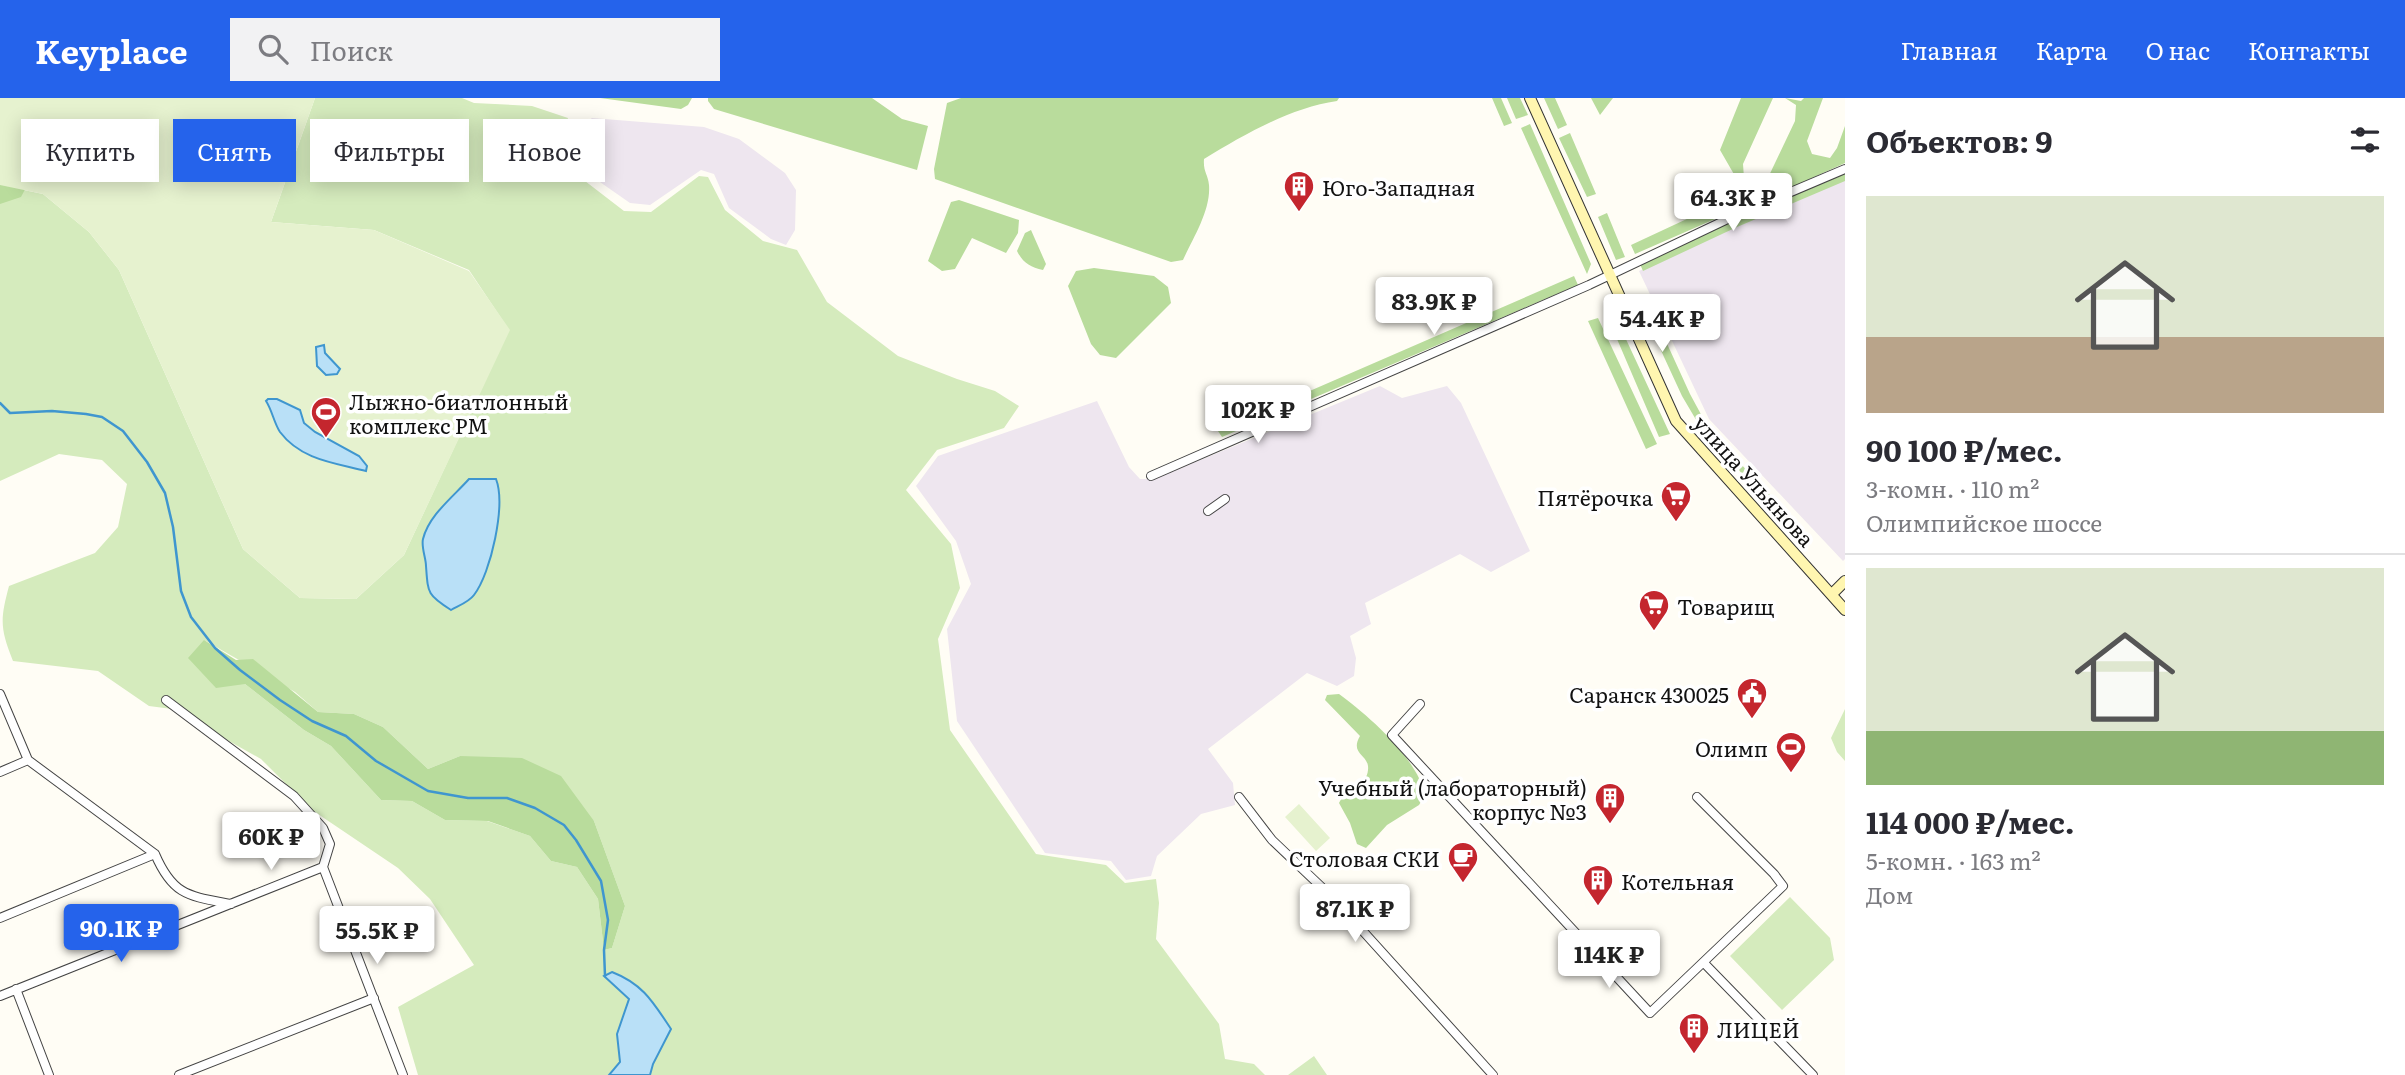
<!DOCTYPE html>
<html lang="ru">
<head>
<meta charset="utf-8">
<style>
	:root { --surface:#fff; --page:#f2f2f3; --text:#2b2b33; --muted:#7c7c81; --line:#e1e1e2; --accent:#2563eb }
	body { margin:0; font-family:Literata,serif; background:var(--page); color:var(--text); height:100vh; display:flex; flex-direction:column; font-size:26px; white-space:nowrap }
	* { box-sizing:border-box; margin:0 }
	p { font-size:23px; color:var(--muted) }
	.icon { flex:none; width:38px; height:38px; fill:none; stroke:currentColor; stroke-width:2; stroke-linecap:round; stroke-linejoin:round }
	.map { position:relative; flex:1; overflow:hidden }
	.drawer { display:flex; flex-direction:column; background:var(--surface); width:560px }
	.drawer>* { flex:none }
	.banner { position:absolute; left:21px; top:21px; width:665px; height:63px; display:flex; gap:14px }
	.price { position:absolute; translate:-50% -60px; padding:0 16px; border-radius:7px; background:#fff; color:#222; font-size:23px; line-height:46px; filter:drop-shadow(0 2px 4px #0008) }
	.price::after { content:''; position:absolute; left:50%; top:42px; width:21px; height:16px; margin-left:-10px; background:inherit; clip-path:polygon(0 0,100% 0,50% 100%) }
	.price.on { background:var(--accent); color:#fff }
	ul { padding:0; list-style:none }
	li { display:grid; align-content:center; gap:14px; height:371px; padding:0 21px }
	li+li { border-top:2px solid var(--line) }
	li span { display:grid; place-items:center; height:217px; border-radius:0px; color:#555 }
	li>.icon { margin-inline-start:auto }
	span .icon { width:126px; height:126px; fill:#fffc; stroke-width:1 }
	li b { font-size:30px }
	h2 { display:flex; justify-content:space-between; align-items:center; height:84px; padding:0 21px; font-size:30px }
	.chip { padding:0 24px; border-radius:0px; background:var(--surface); box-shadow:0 4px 18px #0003; font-size:24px; line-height:63px }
	.chip.on { background:var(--accent); color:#fff }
	header { display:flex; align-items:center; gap:42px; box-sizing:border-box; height:98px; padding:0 35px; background:var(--accent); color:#fff }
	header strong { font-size:33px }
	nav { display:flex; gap:38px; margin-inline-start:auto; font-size:24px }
	.search { width:490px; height:63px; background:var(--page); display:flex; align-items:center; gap:18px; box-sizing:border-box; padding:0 24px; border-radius:0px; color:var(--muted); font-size:26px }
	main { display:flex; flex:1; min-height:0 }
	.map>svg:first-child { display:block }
	.industrial { fill:#eee6ef }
	.green { fill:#d5ebbd; fill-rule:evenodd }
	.forest { fill:#b9dc9c }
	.pitch { fill:#e6f2cf }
	.water { fill:#b9e0f7; stroke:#3f96cf; stroke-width:2 }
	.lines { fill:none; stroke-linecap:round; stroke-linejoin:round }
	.stream { stroke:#3f96cf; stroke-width:2.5 }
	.street-casing { stroke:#444; stroke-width:10 }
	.secondary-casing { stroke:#333; stroke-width:12 }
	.street { stroke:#fff; stroke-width:8 }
	.secondary { stroke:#fff6b0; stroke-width:10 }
	.labels { text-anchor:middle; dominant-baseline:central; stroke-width:7; stroke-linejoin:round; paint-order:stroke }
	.poi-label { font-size:21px; fill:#111; stroke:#fff; text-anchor:start }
	.street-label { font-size:21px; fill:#111; stroke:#fff }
</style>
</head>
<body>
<header>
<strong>Keyplace</strong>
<div class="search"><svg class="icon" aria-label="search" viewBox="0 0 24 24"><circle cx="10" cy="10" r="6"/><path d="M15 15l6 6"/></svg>Поиск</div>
<nav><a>Главная</a><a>Карта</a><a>О нас</a><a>Контакты</a></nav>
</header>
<main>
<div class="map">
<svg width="1845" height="977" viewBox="0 0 1845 977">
	<rect width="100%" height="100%" fill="#fffdf5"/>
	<path class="industrial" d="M592,20L704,29L739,41L785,75L796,92L795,132L786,147L771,141L729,110L714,76L701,72L650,107L630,105L577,68L564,50L572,36Z
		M1845,78V461L1843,463L1709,321L1639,173Z
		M1380,288L1402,300L1447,288L1461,305L1530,453L1491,474L1460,456L1365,505L1371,526L1350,538L1356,560L1354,578L1337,588L1307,575L1208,651L1233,685L1235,707L1201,716L1157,758L1151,778L1126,782L1111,763L1045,755L957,623L947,531L971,486L956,443L916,388L938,358L1097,303L1129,369L1140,381H1154Z"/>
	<path class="green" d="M315,0H462L474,5L532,8L568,20L559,55L572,73L624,113L651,114L699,78L708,79L725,112L763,143L797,152L827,204L898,258L957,281L995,293L1019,308L1004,330L937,352L906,392L951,446L960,490L938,541L950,632L1036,756L1106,767L1125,785L1156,781L1159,805L1156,841L1219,926L1225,961L1254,966L1265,977H650L653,966L671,931L605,878L629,901L617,936L620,964L609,977H418L398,909L474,867L430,801L398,770L312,712L261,661L172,611L149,608L98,573L13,563C0,530 0,522 9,488L95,455L118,429L127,386L102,362L59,356L0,383V87L43,96L89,134L119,172L243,451L300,500L356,501L404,457L509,232L469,172L374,132L271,124ZM204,542L295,594L318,614L354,616L383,629L428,671L460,658L594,723L625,808L612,850L604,852L598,801L577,769L551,763L530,738L487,723L445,722L412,703L381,702L331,648L304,632L245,586Z
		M1845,611V663L1837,654L1831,640Z
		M1790,799L1830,840L1834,862L1782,912L1730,858Z
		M1314,958L1327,977H1288Z"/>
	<path class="forest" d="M600,0H692L688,7L681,11Z
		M708,0H872L902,21L928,28L917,72L714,11L708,3Z
		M961,0H1339L1337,3C1290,10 1245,36 1204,61C1203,74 1208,76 1209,87C1211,112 1193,140 1183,162L1171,164L935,81L934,71L947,5Z
		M1492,0H1501L1512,25L1504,28Z
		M1507,0H1520L1528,17L1516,21Z
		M1544,0H1555L1567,27L1558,31Z
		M1591,0H1613L1600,17Z
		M1741,0H1773L1743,66L1744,80L1758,86H1765L1795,23L1796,7L1785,0L1801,3L1804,0H1823L1807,43L1812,56L1830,60L1837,50L1845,28V65L1766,101L1757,89L1739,85L1720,52Z
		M1530,26L1591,166L1587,176L1521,30Z
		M1570,35L1596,96L1587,99L1559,40Z
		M0,65L31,80L21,99L0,106Z
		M1845,76V83L1737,129L1643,173L1640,166L1734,122Z
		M1749,92L1754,104L1635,156L1631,147Z
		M959,102L1019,122L1018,135L1006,155L972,140L955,171L942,173L928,163L951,104Z
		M1607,115L1625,159L1616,162L1598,119Z
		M1031,132L1046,166L1043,172C1030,169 1023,165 1017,153L1025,135Z
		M1094,170L1154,178L1168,189L1171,205L1116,260L1100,257L1091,246L1068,188L1076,173Z
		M1574,178L1578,187L1222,339L1218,333Z
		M1648,204L1690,296L1710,333L1705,337L1682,298L1640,207Z
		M1598,220L1657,346L1646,351L1588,223Z
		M1618,224L1670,336L1659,339L1611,227Z
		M1719,343L1810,439L1806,443L1715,347Z
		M204,542L236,562L253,561L318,614L354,616L383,629L428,671L460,658L522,660L561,678L594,723L625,808L612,850L604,852L598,801L577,769L551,763L530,738L488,723L445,722L412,703L381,702L331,648L304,632L245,586L216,590L188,560Z
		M1339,596C1368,617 1418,661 1425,697L1419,707L1387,727L1366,750L1357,746L1350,725L1339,705C1345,692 1367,688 1368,672C1370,656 1349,657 1360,638L1325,602L1327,597Z"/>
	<path class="pitch" d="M0,0H315L271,124L374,132L469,173L510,232L404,457L356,501L300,500L243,451L119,172L89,134L43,96L0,87Z
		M1299,706L1330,740L1316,753L1285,719Z"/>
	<path class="water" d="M324,247L325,255L340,271L337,276L326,277L317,268L316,249Z
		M268,301H277L300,312L304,325L315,334L359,358L367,368L366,373C335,365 301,362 280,334C274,325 272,312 266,303Z
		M469,381H496C506,407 491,475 474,497C469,504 458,508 451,512C427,497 428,495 426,468C426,460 421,449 423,441C429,417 453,399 469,381Z
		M612,874C643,886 653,904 671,931L653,966L650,977H609L620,964L617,936L629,901L604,878Z"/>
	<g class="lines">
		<path class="stream" d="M0,305L10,315L52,313L86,316L102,319L123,333L147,364L165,395L173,429L181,493L191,519L215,550L240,572L280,602L312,623L346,638L376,663L428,693L468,700H507L535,710L564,727L576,742L601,783L608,822L604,852L605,878"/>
		<g class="street-casing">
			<path id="street" d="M1151,378L1589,187L1732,119L1845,71
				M1208,413L1225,401
				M0,596L28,662L155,756
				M166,602L294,698L323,730L330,746L323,769L403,977
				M1420,606L1392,637L1650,915L1783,788L1774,776L1697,699
				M0,674L28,662
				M1239,699L1272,742L1333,800L1493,977
				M155,756C173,798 189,798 231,806
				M0,820L155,756
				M1704,865L1813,977
				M16,891L49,977
				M0,898L323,769
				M179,977L374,900"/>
		</g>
		<g class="secondary-casing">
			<path id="secondary" d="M1530,0L1676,323L1845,512
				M1832,496L1845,483"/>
		</g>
		<use href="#street" class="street"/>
		<use href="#secondary" class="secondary"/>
	</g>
	<defs>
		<g id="building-pin" transform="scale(1.575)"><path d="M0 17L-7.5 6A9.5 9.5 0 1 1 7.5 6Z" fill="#c4262e" stroke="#fff"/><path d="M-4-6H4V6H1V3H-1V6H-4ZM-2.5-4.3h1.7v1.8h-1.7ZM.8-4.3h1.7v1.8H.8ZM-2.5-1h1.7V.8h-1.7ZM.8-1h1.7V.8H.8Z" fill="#fff"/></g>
		<g id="stadium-pin" transform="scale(1.575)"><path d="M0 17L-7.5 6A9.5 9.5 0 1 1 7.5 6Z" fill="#c4262e" stroke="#fff"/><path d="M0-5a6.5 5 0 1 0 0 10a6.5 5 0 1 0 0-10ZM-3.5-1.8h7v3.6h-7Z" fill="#fff"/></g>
		<g id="supermarket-pin" transform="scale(1.575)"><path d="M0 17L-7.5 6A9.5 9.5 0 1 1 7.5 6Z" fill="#c4262e" stroke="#fff"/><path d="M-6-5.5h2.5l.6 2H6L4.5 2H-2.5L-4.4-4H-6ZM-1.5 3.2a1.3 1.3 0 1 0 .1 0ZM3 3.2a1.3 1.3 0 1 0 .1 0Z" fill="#fff"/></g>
		<g id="civic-pin" transform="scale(1.575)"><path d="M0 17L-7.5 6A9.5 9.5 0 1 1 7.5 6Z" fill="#c4262e" stroke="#fff"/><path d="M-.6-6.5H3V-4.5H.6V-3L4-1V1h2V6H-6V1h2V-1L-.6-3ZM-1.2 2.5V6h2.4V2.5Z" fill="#fff"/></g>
		<g id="cafe-pin" transform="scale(1.575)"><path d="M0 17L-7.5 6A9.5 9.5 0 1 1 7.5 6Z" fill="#c4262e" stroke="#fff"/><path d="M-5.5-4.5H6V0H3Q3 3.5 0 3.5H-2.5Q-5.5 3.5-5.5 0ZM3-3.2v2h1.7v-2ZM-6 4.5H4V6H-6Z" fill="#fff"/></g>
	</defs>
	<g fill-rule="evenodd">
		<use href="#building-pin" x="1299" y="88"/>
		<use href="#stadium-pin" x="326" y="314"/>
		<use href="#supermarket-pin" x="1676" y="398"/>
		<use href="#supermarket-pin" x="1654" y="507"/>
		<use href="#civic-pin" x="1752" y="595"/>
		<use href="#stadium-pin" x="1791" y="649"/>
		<use href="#building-pin" x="1610" y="700"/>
		<use href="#cafe-pin" x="1463" y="759"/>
		<use href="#building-pin" x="1598" y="782"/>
		<use href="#building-pin" x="1694" y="930"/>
	</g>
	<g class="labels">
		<g class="poi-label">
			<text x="1322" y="88">Юго-Западная</text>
			<text x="349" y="302">Лыжно-биатлонный<tspan x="349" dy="24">комплекс РМ</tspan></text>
			<text x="1653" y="398" text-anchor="end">Пятёрочка</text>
			<text x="1677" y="507">Товарищ</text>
			<text x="1729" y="595" text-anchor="end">Саранск 430025</text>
			<text x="1768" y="649" text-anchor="end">Олимп</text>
			<text x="1587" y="688" text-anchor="end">Учебный (лабораторный)<tspan x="1587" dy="24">корпус №3</tspan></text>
			<text x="1440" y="759" text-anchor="end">Столовая СКИ</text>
			<text x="1621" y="782">Котельная</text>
			<text x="1717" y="930">ЛИЦЕЙ</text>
		</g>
		<g class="street-label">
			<text transform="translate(1755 382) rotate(48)">улица Ульянова</text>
		</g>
	</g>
</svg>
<b class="price" style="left:1733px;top:135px">64.3K ₽</b>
<b class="price" style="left:1434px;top:239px">83.9K ₽</b>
<b class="price" style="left:1662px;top:256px">54.4K ₽</b>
<b class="price" style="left:1258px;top:347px">102K ₽</b>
<b class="price" style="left:271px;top:774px">60K ₽</b>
<b class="price" style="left:1355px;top:846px">87.1K ₽</b>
<b class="price on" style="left:121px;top:866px">90.1K ₽</b>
<b class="price" style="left:377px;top:868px">55.5K ₽</b>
<b class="price" style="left:1609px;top:892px">114K ₽</b>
<div class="banner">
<a class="chip">Купить</a>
<a class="chip on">Снять</a>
<a class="chip">Фильтры</a>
<a class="chip">Новое</a>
</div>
</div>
<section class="drawer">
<h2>Объектов: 9<svg class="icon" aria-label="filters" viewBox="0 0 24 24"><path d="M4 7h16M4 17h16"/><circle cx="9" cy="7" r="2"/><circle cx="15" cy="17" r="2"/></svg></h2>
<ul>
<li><span style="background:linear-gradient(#dfe7d0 65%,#b9a48a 0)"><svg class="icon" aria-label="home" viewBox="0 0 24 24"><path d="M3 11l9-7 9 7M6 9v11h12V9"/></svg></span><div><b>90 100 ₽/мес.</b><p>3-комн. · 110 m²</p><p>Олимпийское шоссе</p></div></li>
<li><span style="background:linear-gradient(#dfe7d0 75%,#8fb573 0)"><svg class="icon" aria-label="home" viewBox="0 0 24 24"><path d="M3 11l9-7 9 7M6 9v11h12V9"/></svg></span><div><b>114 000 ₽/мес.</b><p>5-комн. · 163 m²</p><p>Дом</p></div></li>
</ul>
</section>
</main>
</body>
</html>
